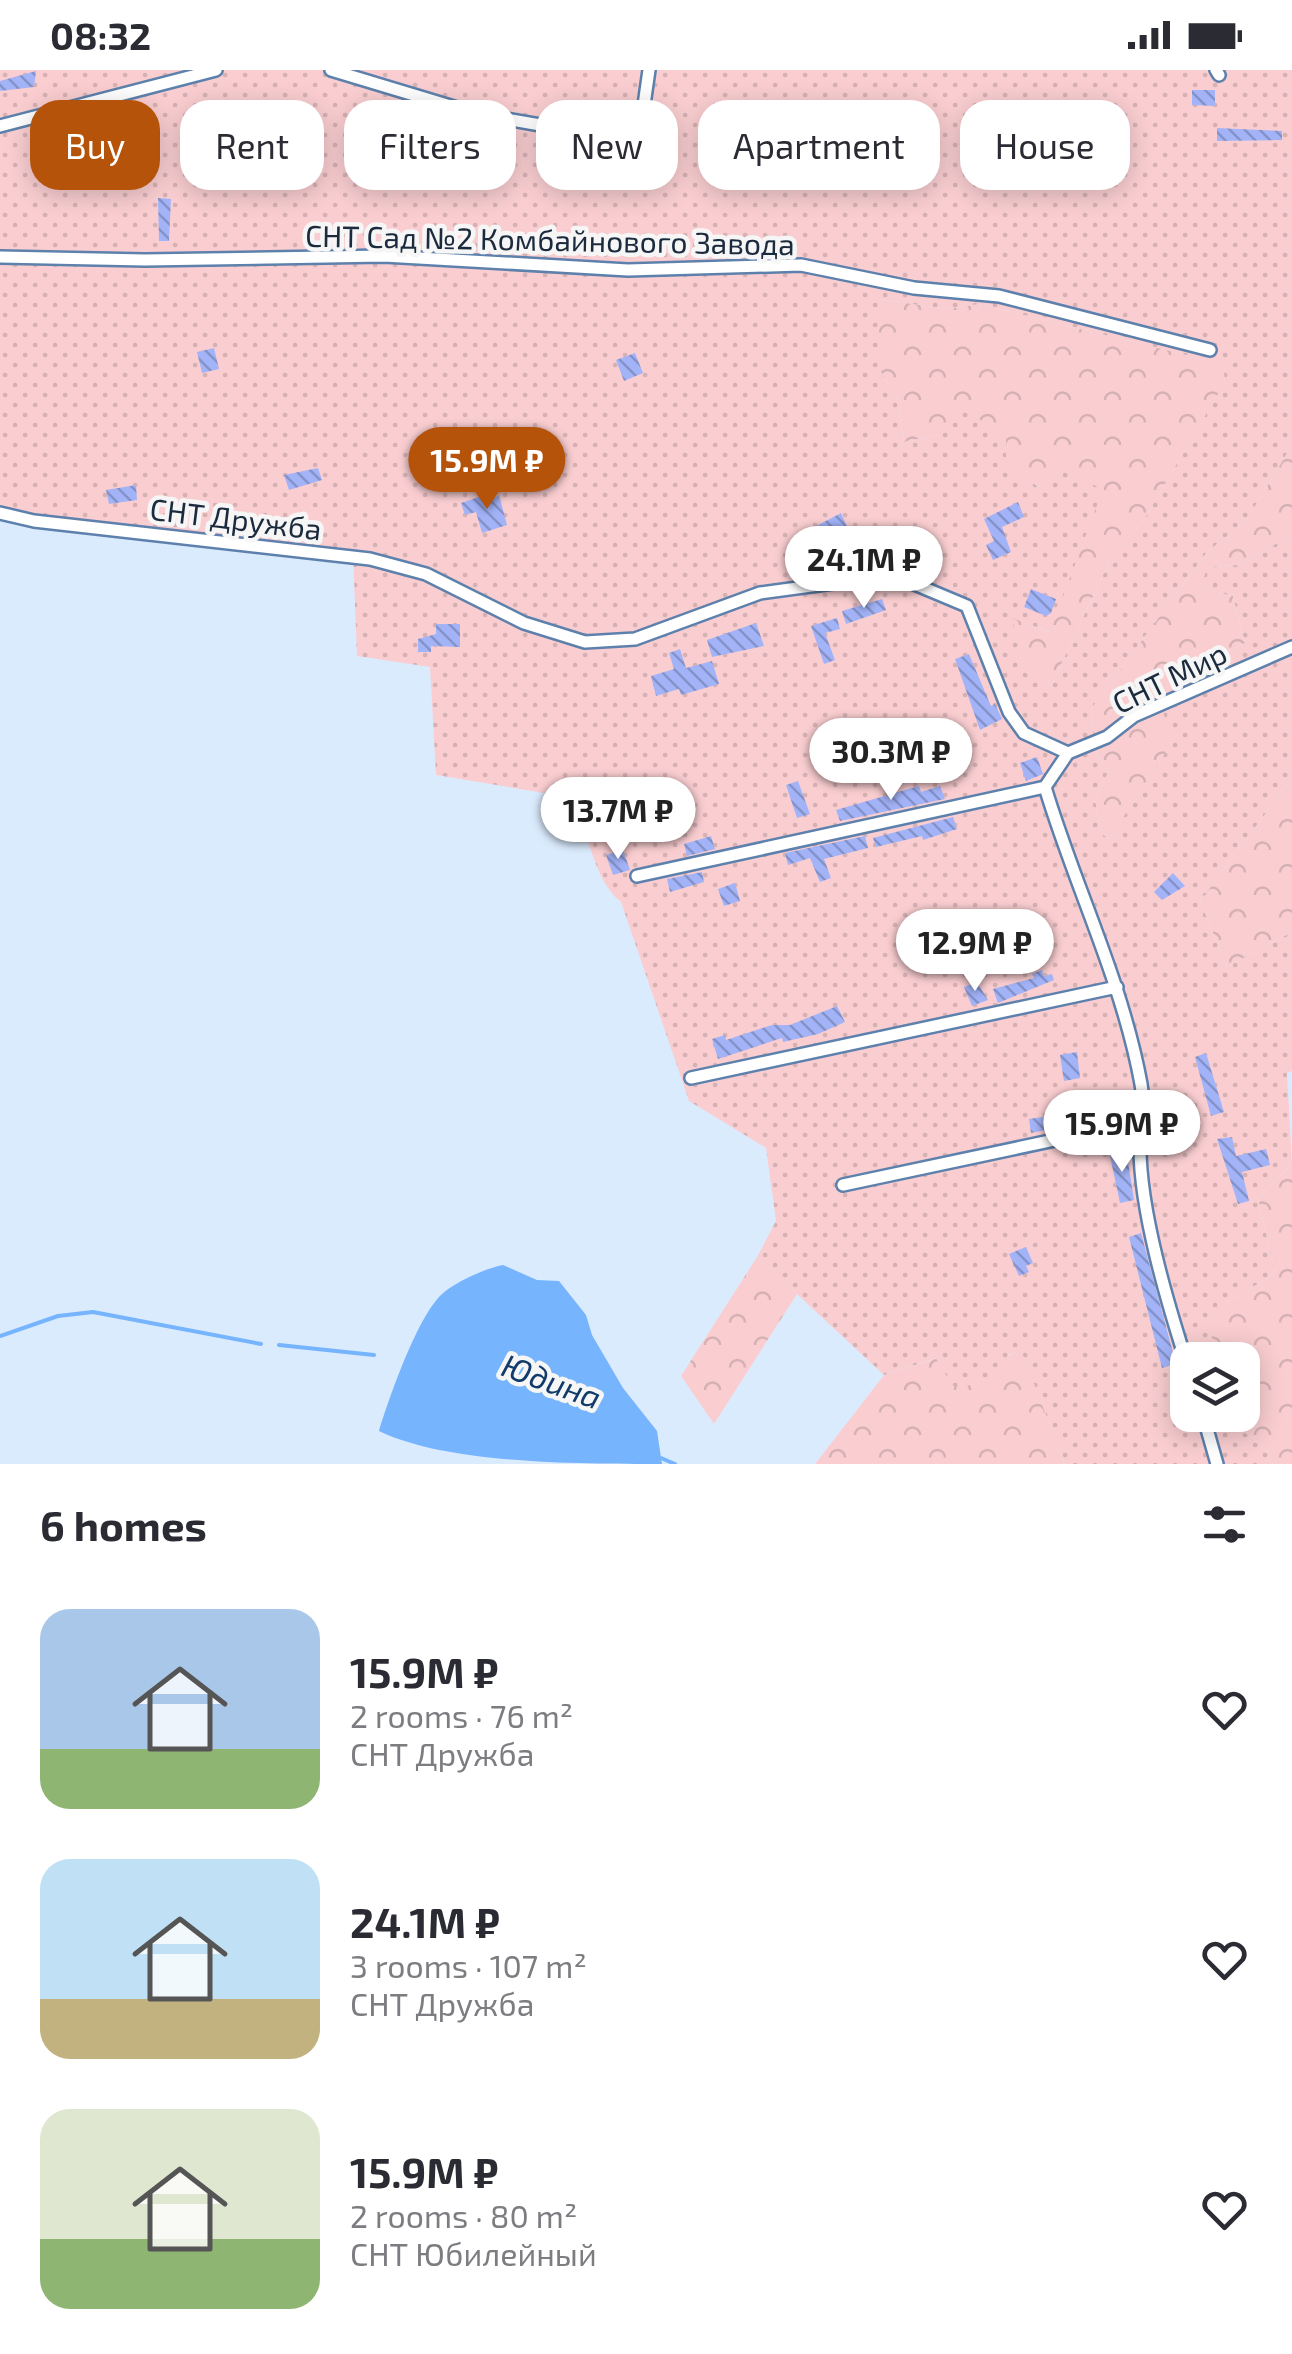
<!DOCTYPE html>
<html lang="en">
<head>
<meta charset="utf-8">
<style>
	:root { --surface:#fff; --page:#f7f7f7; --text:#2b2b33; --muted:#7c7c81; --accent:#b45309 }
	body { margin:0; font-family:"Exo 2",sans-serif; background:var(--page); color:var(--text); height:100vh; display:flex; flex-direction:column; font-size:38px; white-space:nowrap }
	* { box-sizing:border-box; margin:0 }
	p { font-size:32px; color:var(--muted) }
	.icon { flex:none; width:55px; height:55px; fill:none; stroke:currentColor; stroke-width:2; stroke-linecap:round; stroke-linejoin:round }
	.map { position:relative; height:1394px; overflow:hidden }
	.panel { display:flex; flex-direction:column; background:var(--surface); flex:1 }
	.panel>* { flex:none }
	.top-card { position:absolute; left:30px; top:30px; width:1232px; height:90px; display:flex; gap:20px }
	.fabs { position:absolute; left:1170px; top:1272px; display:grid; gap:20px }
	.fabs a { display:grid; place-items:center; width:90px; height:90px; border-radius:20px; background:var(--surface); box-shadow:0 5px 25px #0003; font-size:50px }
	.price { position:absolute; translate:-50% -85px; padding:0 22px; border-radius:35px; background:#fff; color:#222; font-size:32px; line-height:65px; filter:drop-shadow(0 2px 5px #0008) }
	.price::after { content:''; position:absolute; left:50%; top:60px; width:30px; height:22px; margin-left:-15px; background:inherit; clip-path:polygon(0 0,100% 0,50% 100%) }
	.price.current { background:var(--accent); color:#fff }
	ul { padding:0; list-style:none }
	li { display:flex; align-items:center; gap:30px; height:250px; padding:0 40px }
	li span { display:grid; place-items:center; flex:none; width:280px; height:200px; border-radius:30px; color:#555 }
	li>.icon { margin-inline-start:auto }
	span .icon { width:120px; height:120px; fill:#fffc; stroke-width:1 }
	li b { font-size:42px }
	h2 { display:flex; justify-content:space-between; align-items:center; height:120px; padding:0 40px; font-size:42px }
	.tag { padding:0 35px; border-radius:30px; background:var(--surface); box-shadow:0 5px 25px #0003; font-size:35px; line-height:90px }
	.tag.current { background:var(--accent); color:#fff }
	.status { display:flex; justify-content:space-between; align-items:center; height:70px; padding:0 50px; background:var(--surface); direction:ltr }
	.status svg { height:28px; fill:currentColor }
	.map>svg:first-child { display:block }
	.forest { fill:url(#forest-crowns) }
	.park { fill:url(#park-dots); fill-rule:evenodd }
	.water { fill:#76b4fe }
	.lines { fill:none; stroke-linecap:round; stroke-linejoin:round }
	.stream { stroke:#76b4fe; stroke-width:4 }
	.building { fill:url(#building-back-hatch) }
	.minor-casing { stroke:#5d81ac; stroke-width:16 }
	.minor { stroke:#fff; stroke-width:11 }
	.labels { text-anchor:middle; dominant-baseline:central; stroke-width:9; stroke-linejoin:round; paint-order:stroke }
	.street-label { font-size:30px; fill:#1b2a3c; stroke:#f6f6f6 }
	.water-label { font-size:32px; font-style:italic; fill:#113b6a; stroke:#f6f6f6 }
</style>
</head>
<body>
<div class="status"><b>08:32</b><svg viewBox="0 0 49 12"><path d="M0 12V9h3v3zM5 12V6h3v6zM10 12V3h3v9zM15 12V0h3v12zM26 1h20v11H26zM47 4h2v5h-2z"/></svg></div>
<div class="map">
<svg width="1292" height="1394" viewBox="0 0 1292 1394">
	<defs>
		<pattern id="forest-crowns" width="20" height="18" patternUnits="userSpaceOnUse" patternTransform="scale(2.5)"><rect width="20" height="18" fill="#faced1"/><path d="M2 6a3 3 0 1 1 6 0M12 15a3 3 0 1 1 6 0" fill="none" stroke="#d6b1b4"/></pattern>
		<pattern id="park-dots" width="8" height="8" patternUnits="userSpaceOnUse" patternTransform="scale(2.5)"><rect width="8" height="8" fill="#faced1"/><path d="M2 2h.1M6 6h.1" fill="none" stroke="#d6b1b4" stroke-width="1.8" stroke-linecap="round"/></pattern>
		<pattern id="building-back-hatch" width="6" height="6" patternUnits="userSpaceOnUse" patternTransform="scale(2.5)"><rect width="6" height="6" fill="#a3b3f8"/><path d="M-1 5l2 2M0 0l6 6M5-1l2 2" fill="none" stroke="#8492ca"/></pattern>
	</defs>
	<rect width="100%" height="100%" fill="#dbebfe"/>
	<path class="forest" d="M879,229L947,239L979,234L1224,294L1225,313L1145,448L1111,488L1051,616L1024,603L1011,547L1049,562L1059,400L1040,417L939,365L904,372L896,325L879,299Z
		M1292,375V465L1238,495L1208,497L1202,518L1233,526L1245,573L1158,618L1180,661L1109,769L1101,763L1095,730L1108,702L1095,681L1091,639L1207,482L1246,451Z
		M1292,708V862L1227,897L1200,831Z
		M1292,1094V1394H1271L1265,1376L1233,1355L1231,1345H1242V1290H1217L1208,1255L1227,1233L1275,1203L1258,1128Z
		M757,1187L797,1224L714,1354L681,1306Z
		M1021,1279L1065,1394H815L884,1305L937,1288L952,1315Z"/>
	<path class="park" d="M0,0H1292V375L1246,451L1207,482L1091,639L1095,681L1108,702L1095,730L1101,763L1109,769L1179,662L1167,657L1157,618L1245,573L1233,526L1201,518L1207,497L1238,495L1292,465V708L1200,831L1227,897L1292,862V1001L1287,1003L1292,1094L1258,1128L1275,1203L1227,1233L1209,1254L1217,1290H1188V1345H1231L1233,1355L1265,1376L1271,1394H1065L1021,1280L1008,1285L1000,1302L960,1319L952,1315L936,1288L884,1305L757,1187L776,1151L766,1078L689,1031L621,832C588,805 593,755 562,726L436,705L430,597L357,586L353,483L36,446L0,438ZM879,229L947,239L979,234L1223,294L1225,312L1145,448L1111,488L1051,616L1024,602L1012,548L1050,562L1103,419L1059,400L1039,417L1006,397V369L966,339L939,365L904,372L896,325L879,299Z"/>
	<path class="water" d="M503,1195L537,1210L559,1211L586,1245L592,1265L623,1318L657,1361L662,1394C578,1394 447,1394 379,1361C389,1328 417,1248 441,1225C453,1213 486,1198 503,1195Z"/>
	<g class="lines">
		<path class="stream" d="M0,1266L58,1246L93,1242L261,1274
			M279,1275L374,1285
			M661,1388L675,1394"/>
	</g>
	<path class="building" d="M36,1L34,17L0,21V11Z
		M1192,20H1215V36L1192,35Z
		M906,53L918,67L922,63L931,72L927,76L934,85L928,90L898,61Z
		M1067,56L1068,76L1047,77V57Z
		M1217,58L1282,61V70L1217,71Z
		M158,128L171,129L169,171H159Z
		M214,278L219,299L202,303L197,282Z
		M635,283L643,303L624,311L616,290Z
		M318,398L322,410L289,420L284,405Z
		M136,415L137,430L109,434L106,420Z
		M491,423L493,429L499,425L507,455L482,463L476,442L465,445L461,433Z
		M1018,432L1024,447L1002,457L1011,482L993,490L986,475L994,471L984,449Z
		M841,443L848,459L820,471L828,491L815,496L805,462Z
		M1031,519L1056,529L1051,543L1046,546L1024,537Z
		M882,529L886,540L846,554L842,541Z
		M837,548L840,559L825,563L835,590L824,594L811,556Z
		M756,553L764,576L712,587L707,570Z
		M436,554H460V577L431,576V582H418V569L436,564Z
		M680,579L686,598L712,591L719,614L681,625L679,619L656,626L651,606L674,599L669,583Z
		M969,584L991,636L995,634L1002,649L980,660L955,589Z
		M1037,687L1043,704L1026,711L1020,693Z
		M798,711L810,744L797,748L786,715Z
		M919,716L921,722L940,716L945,729L840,751L836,740Z
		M953,747L957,759L923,770L922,766L876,777L873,768Z
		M711,766L715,779L687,786L684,774Z
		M865,766L868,778L824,789L831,808L820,812L810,788L788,795L785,783Z
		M623,780L630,800L613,805L606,785Z
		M702,802L704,812L670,822L667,809Z
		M1173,803L1185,816L1162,830L1154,822Z
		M735,813L740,831L724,836L718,819Z
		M1042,900L1044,906L1052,904L1054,910L998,933L993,919L1034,908L1032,904Z
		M977,912L988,930L972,936L964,917Z
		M837,936L845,952L818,964L783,972L782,968L718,989L712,969L725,965L726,970L772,955H790Z
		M1077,982L1080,1008L1064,1011L1060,985Z
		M1206,983L1224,1042L1211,1046L1195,987Z
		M1128,1024L1131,1043L1098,1051L1094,1027Z
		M1069,1043L1071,1055L1031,1063L1029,1049Z
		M1232,1067L1236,1086L1266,1079L1270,1095L1242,1102L1249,1131L1238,1134L1217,1069Z
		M1126,1078L1134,1130L1120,1133L1109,1081Z
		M1141,1163L1176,1294L1162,1298L1129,1167Z
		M1026,1177L1033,1193L1026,1196L1029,1202L1019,1206L1009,1184Z"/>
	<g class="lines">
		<g class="minor-casing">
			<path id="minor" d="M331,0L477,44L569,60L636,91L649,0
				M1216,0L1219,5
				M0,56L216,0
				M0,187L145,190L384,186L628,200L801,195L914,218L999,226L1210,280
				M0,443L34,451L370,489L426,504L524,553L585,572L635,569L760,523L893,505L967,536L1009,642L1024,663L1068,683
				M1068,683L1045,717C1075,817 1122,910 1141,1014C1145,1035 1141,1053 1140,1074C1139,1139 1168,1235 1188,1297
				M1068,683L1107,667L1134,646L1292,577
				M637,806L1045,717
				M691,1008L1117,917
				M843,1115L1144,1051
				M1203,1345L1217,1394"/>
		</g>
		<use href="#minor" class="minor"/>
	</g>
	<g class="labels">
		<g class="street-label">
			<text transform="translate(550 169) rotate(1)">СНТ Сад №2 Комбайнового Завода</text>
			<text transform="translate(236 448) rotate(7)">СНТ Дружба</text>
			<text transform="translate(1169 607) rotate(-26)">СНТ Мир</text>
		</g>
		<g class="water-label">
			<text transform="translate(552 1310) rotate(20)">Юдина</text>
		</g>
	</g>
</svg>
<div class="fabs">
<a><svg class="icon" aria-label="layers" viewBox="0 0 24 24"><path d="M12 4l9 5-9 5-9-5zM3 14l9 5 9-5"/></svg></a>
</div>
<b class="price current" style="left:487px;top:442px">15.9M ₽</b>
<b class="price" style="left:864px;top:541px">24.1M ₽</b>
<b class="price" style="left:891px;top:733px">30.3M ₽</b>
<b class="price" style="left:618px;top:792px">13.7M ₽</b>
<b class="price" style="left:975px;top:924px">12.9M ₽</b>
<b class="price" style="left:1122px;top:1105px">15.9M ₽</b>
<div class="top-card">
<a class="tag current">Buy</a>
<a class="tag">Rent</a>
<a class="tag">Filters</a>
<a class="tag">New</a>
<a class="tag">Apartment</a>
<a class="tag">House</a>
</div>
</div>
<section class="panel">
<h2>6 homes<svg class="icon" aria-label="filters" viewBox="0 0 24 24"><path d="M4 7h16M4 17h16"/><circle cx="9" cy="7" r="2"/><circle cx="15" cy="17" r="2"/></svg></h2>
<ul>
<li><span style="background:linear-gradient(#a9c7e8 70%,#8fb573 0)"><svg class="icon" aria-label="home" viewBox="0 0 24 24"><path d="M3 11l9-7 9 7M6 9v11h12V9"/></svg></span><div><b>15.9M ₽</b><p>2 rooms · 76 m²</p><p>СНТ Дружба</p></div><svg class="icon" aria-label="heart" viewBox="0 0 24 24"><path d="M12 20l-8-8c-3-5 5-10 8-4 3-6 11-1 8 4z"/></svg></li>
<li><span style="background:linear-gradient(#bfe0f5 70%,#c2b280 0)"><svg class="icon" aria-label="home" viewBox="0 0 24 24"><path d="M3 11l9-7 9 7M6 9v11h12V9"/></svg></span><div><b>24.1M ₽</b><p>3 rooms · 107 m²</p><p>СНТ Дружба</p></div><svg class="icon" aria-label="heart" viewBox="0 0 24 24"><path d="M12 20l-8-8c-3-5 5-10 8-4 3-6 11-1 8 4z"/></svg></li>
<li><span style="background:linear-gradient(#dfe7d0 65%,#8fb573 0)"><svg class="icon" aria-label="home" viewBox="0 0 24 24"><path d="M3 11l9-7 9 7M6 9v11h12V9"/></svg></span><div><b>15.9M ₽</b><p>2 rooms · 80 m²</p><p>СНТ Юбилейный</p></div><svg class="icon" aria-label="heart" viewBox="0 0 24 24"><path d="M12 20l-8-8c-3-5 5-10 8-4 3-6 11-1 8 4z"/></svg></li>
</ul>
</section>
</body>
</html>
